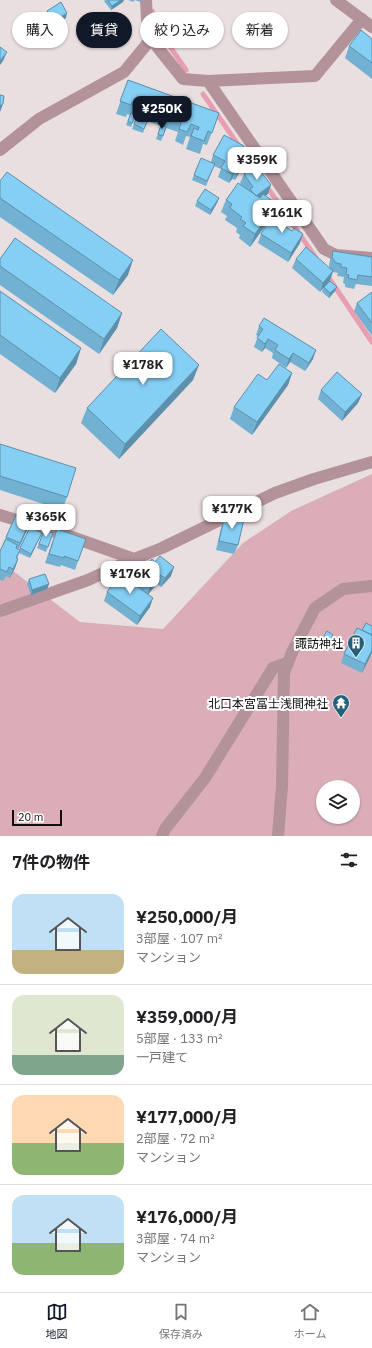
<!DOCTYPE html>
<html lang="ja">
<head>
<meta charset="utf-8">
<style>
	:root { --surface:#fff; --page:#f2f2f2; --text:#202124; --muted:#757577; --line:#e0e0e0; --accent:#111827 }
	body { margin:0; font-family:"IBM Plex Sans","Noto Sans JP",sans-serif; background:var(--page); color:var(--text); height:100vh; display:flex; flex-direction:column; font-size:15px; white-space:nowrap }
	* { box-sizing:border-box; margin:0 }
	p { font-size:13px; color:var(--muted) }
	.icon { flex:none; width:22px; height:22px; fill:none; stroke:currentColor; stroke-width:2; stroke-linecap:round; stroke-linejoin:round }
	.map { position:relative; height:836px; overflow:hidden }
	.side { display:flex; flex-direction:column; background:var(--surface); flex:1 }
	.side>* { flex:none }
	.hud { position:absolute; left:12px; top:12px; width:348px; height:36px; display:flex; gap:8px }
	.tools { position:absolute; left:316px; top:780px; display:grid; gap:8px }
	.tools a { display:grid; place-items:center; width:44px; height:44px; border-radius:50%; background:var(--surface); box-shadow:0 1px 3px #0004; font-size:20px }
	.scale { position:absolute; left:12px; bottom:10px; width:50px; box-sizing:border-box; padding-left:4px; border:2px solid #130f10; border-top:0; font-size:11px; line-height:14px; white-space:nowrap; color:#130f10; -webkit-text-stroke:3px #fff; paint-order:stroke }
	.price { position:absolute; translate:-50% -34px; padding:0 9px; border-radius:8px; background:#fff; color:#222; font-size:13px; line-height:26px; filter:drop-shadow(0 1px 2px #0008) }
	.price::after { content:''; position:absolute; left:50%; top:24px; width:12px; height:9px; margin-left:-6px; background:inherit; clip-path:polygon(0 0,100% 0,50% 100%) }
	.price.current { background:var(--accent); color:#fff }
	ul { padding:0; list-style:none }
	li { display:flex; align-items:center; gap:12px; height:100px; padding:0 12px }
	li+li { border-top:1px solid var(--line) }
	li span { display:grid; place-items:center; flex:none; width:112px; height:80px; border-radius:12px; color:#555 }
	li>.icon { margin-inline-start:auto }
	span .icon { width:48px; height:48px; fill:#fffc; stroke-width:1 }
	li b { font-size:17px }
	h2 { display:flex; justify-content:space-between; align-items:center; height:48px; padding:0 12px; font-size:17px }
	.tag { padding:0 14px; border-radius:18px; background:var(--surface); box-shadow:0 1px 3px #0004; font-size:14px; line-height:36px }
	.tag.current { background:var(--accent); color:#fff }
	.menu { display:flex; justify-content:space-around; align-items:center; height:56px; border-top:1px solid var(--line); background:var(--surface); font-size:11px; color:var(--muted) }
	.menu a { display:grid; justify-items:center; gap:2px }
	.menu .current { color:var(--accent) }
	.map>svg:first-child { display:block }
	.green { fill:#dbadb7; fill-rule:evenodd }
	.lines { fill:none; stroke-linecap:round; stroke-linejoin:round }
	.stream { stroke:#e89eaf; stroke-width:5 }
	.street { stroke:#b39299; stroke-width:12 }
	.wall { fill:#72b1d2 }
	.shaded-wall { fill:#5d90ab }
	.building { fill:#85cef4; stroke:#5d90ab }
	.labels { text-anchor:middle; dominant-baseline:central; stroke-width:4; stroke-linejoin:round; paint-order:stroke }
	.poi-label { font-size:12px; fill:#130f10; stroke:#fff; text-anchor:end }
</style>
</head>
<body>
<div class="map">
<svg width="372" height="836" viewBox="0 0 372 836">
	<rect width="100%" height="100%" fill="#e9dee0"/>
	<path class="green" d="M372,474V836H0V561L80,622L163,629L243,543L291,511ZM323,787H353V817H323Z"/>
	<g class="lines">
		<path class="stream" d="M152,11L162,35L186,70
			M203,94L257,172
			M265,184L316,258
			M327,275L372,342"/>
		<path class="street" d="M146,0L147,20L151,39L183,79L208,81L324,249L336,255L372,258
			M336,0L372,27
			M208,81L315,76L362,19
			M0,150L39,119L124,72L151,39
			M0,515L69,536L134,559
			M0,611L88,580L134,559L162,548L275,493L314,479L372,462
			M162,836L165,829L205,778L273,668L287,663
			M278,836L282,786L284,673L293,650L315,608L343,589L372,586"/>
	</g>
	<path class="wall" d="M105,0H124L123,2L111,10L104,1Z
		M128,0H134V2Z
		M134,0H141V2Z
		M47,11L66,18L52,26L45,15Z
		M372,39V79L345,58L349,46Z
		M128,80L219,113L207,145L203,144L200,154L186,149L190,137L186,136L183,145L175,141L178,132L166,128L161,141L156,139L161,126L147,121L143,133L132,129L137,117H135L131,127L126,125L130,115L127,114L126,117L116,114Z
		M244,146L242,150L248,154L245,162L235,180L232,179L229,183L218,177L221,169L214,166L206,186L192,180L194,175L211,162L213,155Z
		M244,174L268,194L265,196L272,216H285L283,222V225L300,243L288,262L258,243L261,234L272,217L250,247L239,238L240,235L236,232L237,228L225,220L227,216L221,212L226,200L242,186L240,183Z
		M0,181L128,275L113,295L0,217Z
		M219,198L217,203L210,215L195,206L197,201Z
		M333,251L372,257V286L356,284L354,289L345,287V284L343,283L344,277L337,276L338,273L333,272L330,280L324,287H337L335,291L329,298L322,292L324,287L320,292L292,268L296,259L330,268L329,266L330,260Z
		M0,259L122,313L117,328L99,354L0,285Z
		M0,291L81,348L76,364L55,393L0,354Z
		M372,292V336L354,311L357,303Z
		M259,326L313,359L305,371L290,362L286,368L272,358L273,353L265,348L262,352L254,347L258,336L256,335Z
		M292,373L288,385L252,435L230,419L234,407L267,380Z
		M193,380L119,459L81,423L87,408Z
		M321,390L362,394L358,403L342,421L318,399Z
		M0,444L67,497L62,510L0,490Z
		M236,513L238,545L234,554L216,550L221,528L224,519L233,521Z
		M30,527L42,533L30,558L19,553L17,559H18L15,568L10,578L6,576L3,581L0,580V551L6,537L27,530L18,549L19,550Z
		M57,529L78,561L75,570L61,565L60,567L45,563Z
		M44,530L53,533L46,552L37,548Z
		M148,564L171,576L161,587L157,584L148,594L150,607L137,625L104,601L107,592L137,586L139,582L136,580L139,571Z
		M29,579L49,584L47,589L31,595L27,584Z
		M333,635L332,639L327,649L320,645L321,641Z
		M372,653L362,673L341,663L344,654Z"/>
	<path class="shaded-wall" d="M121,0H124L123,2L111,10L112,6Z
		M67,13L66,18L52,26L54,21Z
		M7,52L3,61L0,65V61Z
		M3,104L0,112V106Z
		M248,154L245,162L235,180L238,171Z
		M235,170L232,179L229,183L232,174Z
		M271,185L268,194L253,205L256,196Z
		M219,198L217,203L210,215L211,210Z
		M277,204L272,216L250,247L255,234Z
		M303,234L300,243L288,262L291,253Z
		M133,260L128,275L113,295L119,280Z
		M333,271L330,280L320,292L323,283Z
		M337,287L335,291L329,298L330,293Z
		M122,313L117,328L99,354L104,339Z
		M268,339L265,348L262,352L265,344Z
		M81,348L76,364L55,393L60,378Z
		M316,350L313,359L305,371L309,363Z
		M293,353L290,362L286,368L289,359Z
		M199,365L193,380L119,459L125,444Z
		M292,373L288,385L252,435L257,422Z
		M362,394L358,403L342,421L345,412Z
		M30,521L27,530L17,552L20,543Z
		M42,533L40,537L30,558L31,554Z
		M18,559L15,568L10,578L13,569Z
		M174,567L171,576L161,587L165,578Z
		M160,575L157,584L147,596L150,587Z
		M49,584L47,589L31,595L32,590Z
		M153,598L150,607L137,625L140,616Z
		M333,635L332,639L327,649L328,644Z
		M372,650V653L362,673L365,664Z"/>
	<path class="building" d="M108,0H121L112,6Z
		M61,2L67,13L54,21L47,11Z
		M361,30L372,39V63L349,46Z
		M0,47L7,52L0,61Z
		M128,80L219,113L212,133L208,131L204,141L191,136L194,128L198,130L199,127L191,124L187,132L179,129L182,120L132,102L131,105L120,101Z
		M0,95L4,96L3,104L0,106Z
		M131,113L136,115L132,123L128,121Z
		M137,116L148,120L144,129L134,124Z
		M161,125L166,127L163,136L158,134Z
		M224,135L244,146L242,150L248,154L238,171L235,170L232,174L221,168L225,161L213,155Z
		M201,158L215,164L207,181L194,175Z
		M256,165L271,185L256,196L255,195L250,189L253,187L244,174Z
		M7,172L133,260L119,280L0,198V181Z
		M238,183L260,198L263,194L277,204L255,234L243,226L246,223L240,219L242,217L230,208L232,204L226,200Z
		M205,189L219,198L211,210L197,201Z
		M277,210L285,216L282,221L273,215L272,216Z
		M273,215L284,223L283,225L292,231L294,228L303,234L291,253L261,234Z
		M15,238L122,313L104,339L0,266V259Z
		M306,247L333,271L323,283L296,259Z
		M333,251L372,257V277L358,275L357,280L348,278L349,275L346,274L347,268L341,267V264L336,263L332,257Z
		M330,281L337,287L330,293L324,287Z
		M0,291L81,348L60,378L0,335Z
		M372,292V323L357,303Z
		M264,318L316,350L309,363L293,353L289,359L275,350L278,345L268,339L265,344L257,338L263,329L259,326Z
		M161,329L199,365L125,444L87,408Z
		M279,364L292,373L257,422L234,407L258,374L267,380Z
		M337,372L362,394L345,412L321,390Z
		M0,444L76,468L67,497L0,476Z
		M236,513L245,515L238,545L219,541L224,519L234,521Z
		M16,515L30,521L20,543L6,537Z
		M30,527L42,533L31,554L20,548Z
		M57,529L86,539L78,561L64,556V558L49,554Z
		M44,530L53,533L48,547L39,544Z
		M6,539L17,545L16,548L20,550L16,558L18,559L13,569L9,567L7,572L0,569V551Z
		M160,556L174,567L165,578L160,575L150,587L140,579L143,574L139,571L146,562L148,564L152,559L155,562Z
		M45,574L49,584L32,590L29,579Z
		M120,574L153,598L140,616L107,592Z
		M366,623L372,626V635L362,630Z
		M357,628L372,635V650L365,664L344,654Z
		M327,631L333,635L328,644L321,641Z"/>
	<defs>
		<g id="building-pin" transform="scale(0.9)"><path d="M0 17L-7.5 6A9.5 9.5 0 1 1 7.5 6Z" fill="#275e79" stroke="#fff"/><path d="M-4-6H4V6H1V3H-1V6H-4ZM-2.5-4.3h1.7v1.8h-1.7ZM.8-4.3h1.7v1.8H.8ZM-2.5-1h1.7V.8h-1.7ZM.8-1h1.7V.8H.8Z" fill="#fff"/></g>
		<g id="temple-pin" transform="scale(0.9)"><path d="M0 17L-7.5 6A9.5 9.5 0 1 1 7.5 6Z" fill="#275e79" stroke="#fff"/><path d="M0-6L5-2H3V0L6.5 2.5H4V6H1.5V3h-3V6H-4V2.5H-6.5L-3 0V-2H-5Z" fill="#fff"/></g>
	</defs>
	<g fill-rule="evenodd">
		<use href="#building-pin" x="356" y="643"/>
		<use href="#temple-pin" x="341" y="703"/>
	</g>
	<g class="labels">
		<g class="poi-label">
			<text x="343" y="643">諏訪神社</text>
			<text x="328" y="703">北口本宮冨士浅間神社</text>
		</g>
	</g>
</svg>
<div class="tools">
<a><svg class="icon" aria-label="layers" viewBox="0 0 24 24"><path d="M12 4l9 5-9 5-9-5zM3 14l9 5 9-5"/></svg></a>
</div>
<div class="scale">20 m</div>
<b class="price current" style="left:162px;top:130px">¥250K</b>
<b class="price" style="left:257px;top:181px">¥359K</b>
<b class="price" style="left:282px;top:234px">¥161K</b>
<b class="price" style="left:143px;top:386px">¥178K</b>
<b class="price" style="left:232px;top:530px">¥177K</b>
<b class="price" style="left:46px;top:538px">¥365K</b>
<b class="price" style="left:130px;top:595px">¥176K</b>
<div class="hud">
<a class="tag">購入</a>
<a class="tag current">賃貸</a>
<a class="tag">絞り込み</a>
<a class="tag">新着</a>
</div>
</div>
<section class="side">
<h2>7件の物件<svg class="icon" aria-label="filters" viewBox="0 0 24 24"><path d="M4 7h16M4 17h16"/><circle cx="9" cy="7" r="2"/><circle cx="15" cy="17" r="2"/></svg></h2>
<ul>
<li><span style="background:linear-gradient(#bfe0f5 70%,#c2b280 0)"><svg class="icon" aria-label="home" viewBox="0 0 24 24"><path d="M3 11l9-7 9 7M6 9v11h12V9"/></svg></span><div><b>¥250,000/月</b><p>3部屋 · 107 m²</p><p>マンション</p></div></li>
<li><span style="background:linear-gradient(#dfe7d0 75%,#7fa58c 0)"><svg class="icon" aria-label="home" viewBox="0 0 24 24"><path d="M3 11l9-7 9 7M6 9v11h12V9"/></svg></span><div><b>¥359,000/月</b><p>5部屋 · 133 m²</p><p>一戸建て</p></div></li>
<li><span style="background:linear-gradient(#ffd9b3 60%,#8fb573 0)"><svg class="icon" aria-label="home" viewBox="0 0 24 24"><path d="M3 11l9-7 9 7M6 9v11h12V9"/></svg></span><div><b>¥177,000/月</b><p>2部屋 · 72 m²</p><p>マンション</p></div></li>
<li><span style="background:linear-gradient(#bfe0f5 60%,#8fb573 0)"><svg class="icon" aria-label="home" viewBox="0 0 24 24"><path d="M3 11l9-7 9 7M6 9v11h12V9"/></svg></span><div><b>¥176,000/月</b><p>3部屋 · 74 m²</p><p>マンション</p></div></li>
</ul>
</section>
<nav class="menu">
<a class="current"><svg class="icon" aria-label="map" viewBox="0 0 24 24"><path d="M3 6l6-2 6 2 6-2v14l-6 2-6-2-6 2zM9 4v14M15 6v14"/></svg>地図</a>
<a><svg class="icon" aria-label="saved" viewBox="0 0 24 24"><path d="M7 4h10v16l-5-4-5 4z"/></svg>保存済み</a>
<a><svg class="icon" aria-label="home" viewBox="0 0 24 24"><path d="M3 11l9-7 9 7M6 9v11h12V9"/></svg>ホーム</a>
</nav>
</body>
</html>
